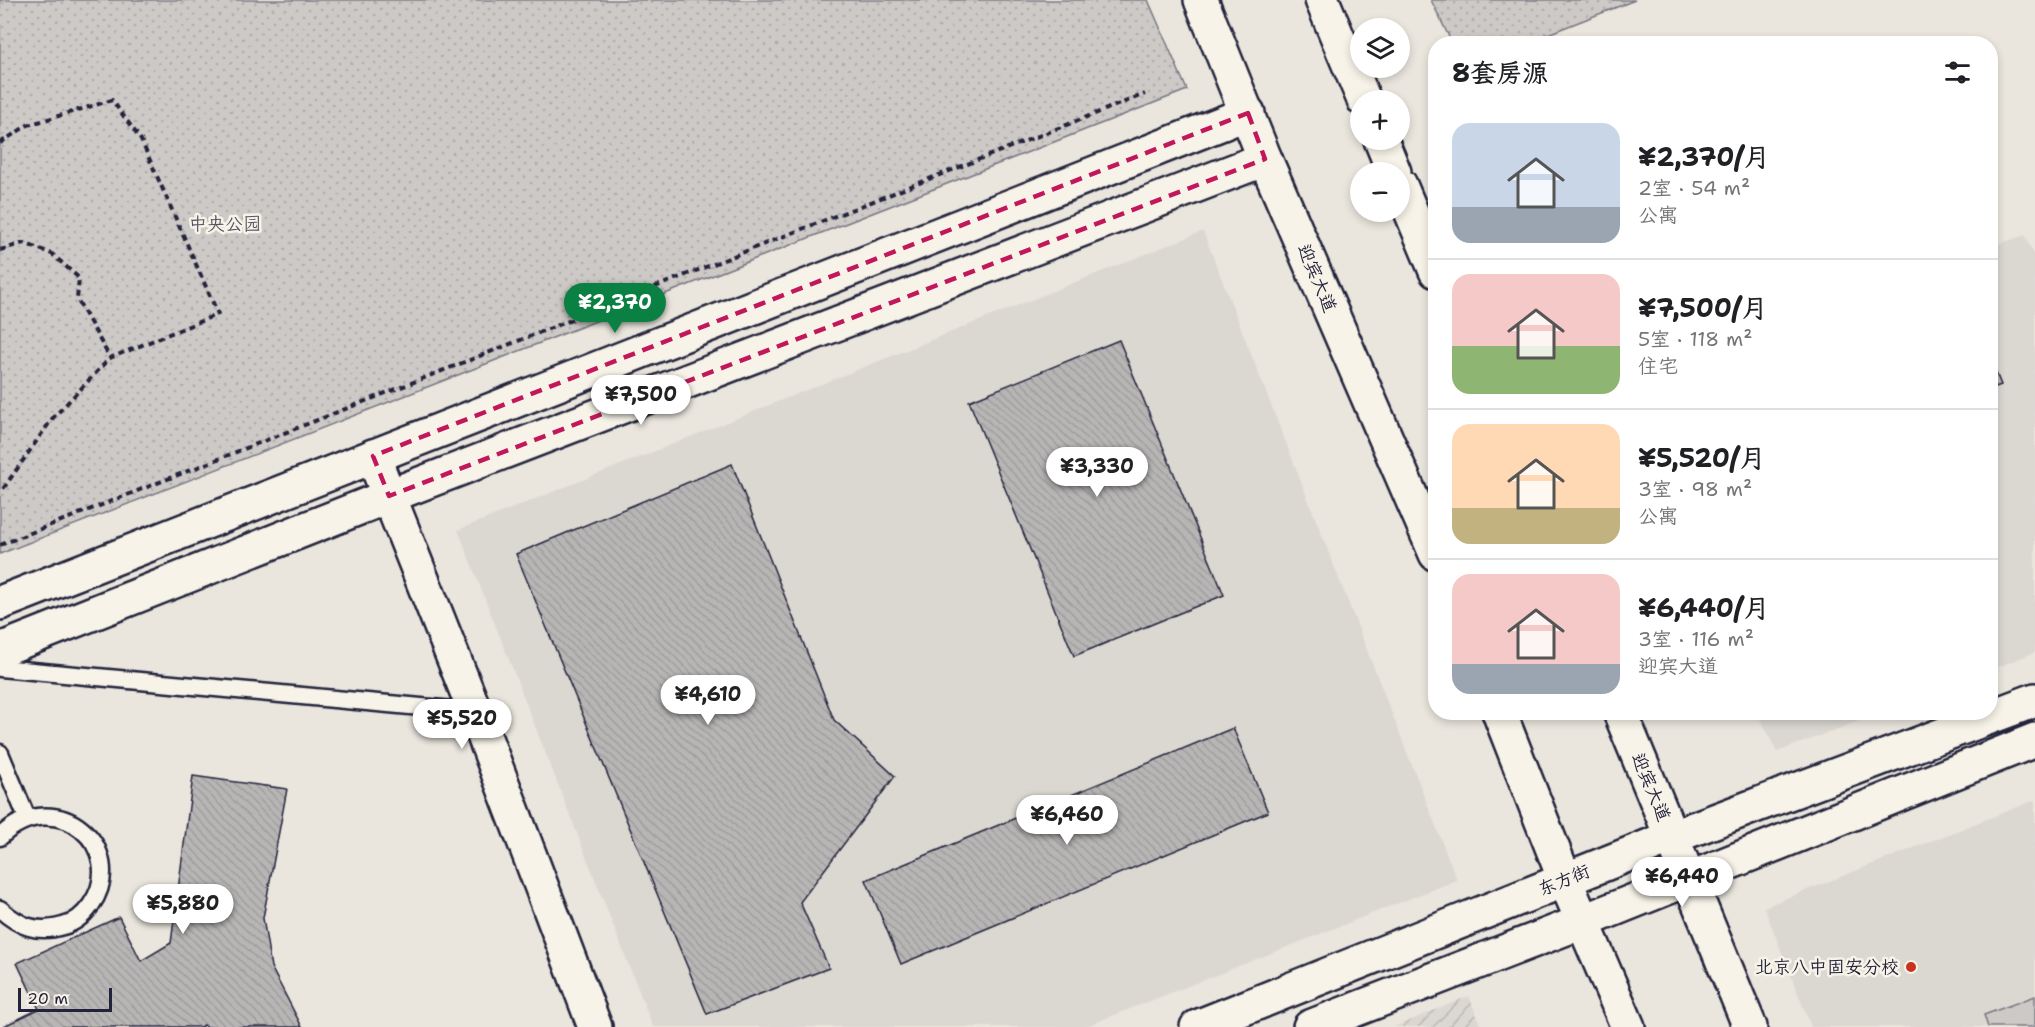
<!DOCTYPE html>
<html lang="zh">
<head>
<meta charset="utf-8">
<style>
	:root { --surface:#fff; --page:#f2f2f2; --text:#202124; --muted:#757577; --line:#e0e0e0; --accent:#0b8043 }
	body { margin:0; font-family:"Shantell Sans","LXGW WenKai TC",sans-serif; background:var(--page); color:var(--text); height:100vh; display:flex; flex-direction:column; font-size:22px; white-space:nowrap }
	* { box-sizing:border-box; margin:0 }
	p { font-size:20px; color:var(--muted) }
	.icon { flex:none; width:33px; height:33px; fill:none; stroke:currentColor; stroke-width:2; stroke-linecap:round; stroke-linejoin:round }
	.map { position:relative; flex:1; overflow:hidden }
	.details { position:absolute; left:1428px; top:36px; width:570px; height:684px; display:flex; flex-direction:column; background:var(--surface); border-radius:24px; box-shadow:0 3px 9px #0003 }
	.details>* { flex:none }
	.buttons { position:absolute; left:1350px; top:18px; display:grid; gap:12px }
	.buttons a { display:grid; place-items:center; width:60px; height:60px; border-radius:50%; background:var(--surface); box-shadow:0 3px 9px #0003; font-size:30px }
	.scale { position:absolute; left:18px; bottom:15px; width:94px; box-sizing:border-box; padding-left:6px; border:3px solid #22223b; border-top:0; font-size:16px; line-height:21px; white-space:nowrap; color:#22223b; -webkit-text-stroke:4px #f7f3e8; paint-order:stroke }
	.price { position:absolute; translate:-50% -51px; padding:0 14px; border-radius:21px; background:#fff; color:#222; font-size:20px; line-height:39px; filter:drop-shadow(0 2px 3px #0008) }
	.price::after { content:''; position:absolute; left:50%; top:36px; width:18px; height:14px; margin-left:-9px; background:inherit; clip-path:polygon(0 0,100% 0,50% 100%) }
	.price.current { background:var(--accent); color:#fff }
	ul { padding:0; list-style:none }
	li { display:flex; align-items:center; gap:18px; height:150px; padding:0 24px }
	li+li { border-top:2px solid var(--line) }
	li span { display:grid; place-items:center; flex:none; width:168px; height:120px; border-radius:18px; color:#555 }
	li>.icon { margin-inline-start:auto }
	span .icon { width:72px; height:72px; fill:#fffc; stroke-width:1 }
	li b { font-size:26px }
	h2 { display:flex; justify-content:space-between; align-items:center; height:72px; padding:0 24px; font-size:26px }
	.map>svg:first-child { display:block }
	.built { fill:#dbd8d2 }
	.industrial { fill:url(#industrial-furrows) }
	.grass { fill:url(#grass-dots); stroke:#787680; stroke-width:1.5 }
	.garden { fill:#cdc9c6; stroke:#787680; stroke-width:1.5 }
	.building { fill:url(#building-back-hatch); stroke:#22223b; stroke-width:1.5 }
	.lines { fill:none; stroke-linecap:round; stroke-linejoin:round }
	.service-casing { stroke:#22223b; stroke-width:21 }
	.minor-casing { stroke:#22223b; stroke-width:38 }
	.secondary-casing { stroke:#22223b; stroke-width:38 }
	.primary-casing { stroke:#22223b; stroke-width:38 }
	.path { stroke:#22223b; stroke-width:4; stroke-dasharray:6 4.5; stroke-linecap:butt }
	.service { stroke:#f7f3e8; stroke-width:16 }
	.minor { stroke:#f7f3e8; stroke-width:33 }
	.secondary { stroke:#f7f3e8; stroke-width:33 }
	.primary { stroke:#f7f3e8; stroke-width:33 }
	.marked { fill:none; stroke:#c2185b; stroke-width:4.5; stroke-dasharray:12 8; stroke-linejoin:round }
	.poi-dot { fill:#c8321e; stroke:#f7f3e8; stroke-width:2 }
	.labels { text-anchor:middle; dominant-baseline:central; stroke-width:5; stroke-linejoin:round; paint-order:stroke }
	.park-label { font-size:18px; fill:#555465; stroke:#f7f3e8 }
	.street-label { font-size:18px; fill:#22223b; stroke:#f7f3e8 }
	.poi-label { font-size:18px; fill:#22223b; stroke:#f7f3e8; text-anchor:end }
</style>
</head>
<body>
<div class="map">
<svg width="2035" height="1027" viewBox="0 0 2035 1027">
	<defs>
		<pattern id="industrial-furrows" width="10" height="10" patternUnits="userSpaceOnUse" patternTransform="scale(1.5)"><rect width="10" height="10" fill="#dbd8d2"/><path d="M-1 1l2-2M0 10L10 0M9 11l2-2" fill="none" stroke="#bcb9b5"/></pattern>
		<pattern id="grass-dots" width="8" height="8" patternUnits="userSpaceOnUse" patternTransform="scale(1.5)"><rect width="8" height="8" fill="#cdc9c6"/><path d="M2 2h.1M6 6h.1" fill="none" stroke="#b0acab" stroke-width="1.8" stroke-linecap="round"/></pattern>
		<pattern id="building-back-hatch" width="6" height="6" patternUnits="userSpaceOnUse" patternTransform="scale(1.5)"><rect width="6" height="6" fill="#b8b6b5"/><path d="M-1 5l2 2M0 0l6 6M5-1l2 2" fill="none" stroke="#9e9c9d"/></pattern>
	</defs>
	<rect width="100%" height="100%" fill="#eae6de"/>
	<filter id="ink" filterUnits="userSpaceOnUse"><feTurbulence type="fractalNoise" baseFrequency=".0167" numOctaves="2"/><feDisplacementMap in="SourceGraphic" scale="12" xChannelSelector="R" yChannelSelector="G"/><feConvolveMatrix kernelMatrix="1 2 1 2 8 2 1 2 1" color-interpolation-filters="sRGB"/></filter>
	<g filter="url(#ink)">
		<path class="built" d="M1203,231L1457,880L1084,1027H653L458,530Z
			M2025,235L2035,257V652L1991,670L1990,247Z
			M1757,713H1880L1777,752Z
			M2035,800V1027H1811L1764,907Z"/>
		<path class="industrial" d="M1469,996L1481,1027H1394Z"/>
		<path class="grass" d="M0,0H1148L1187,90L0,554Z
			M1431,0H1635L1525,43H1452Z"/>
		<path class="garden" d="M2035,996V1027H1988L1984,1015Z"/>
		<path class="building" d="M1119,340L1224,595L1074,656L969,401Z
			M1990,358L2001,385L1990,389Z
			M732,464L834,720L895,776L800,902L829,968L707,1014L516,554Z
			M1233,728L1268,812L901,964L866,880Z
			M193,776L287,789L263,918L271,967L302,1027H206L204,1025L200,1027H2L39,1009L17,963L119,917L141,961L171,943Z"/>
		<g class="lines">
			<g class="service-casing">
				<path id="service" d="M0,668L475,712
					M0,753L27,818
					M0,837C57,782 130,849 91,905C84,915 75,923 63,926C37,934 19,926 0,909"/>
			</g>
			<g class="minor-casing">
				<path id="minor" d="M373,456L475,712L595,1027"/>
			</g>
			<g class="secondary-casing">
				<path id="secondary" d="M0,603L1248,113
					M0,650L389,496L1265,159
					M1197,1027L1672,837L2035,700
					M1310,1027L1584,921L2035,740"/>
			</g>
			<g class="primary-casing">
				<path id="primary" d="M1201,0L1265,159L1436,554
					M1322,0L1364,100
					M1381,140L1394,172
					M1400,185L1436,271
					M1499,712L1565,880L1628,1027
					M1620,712L1750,1027"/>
			</g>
			<path class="path" d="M0,143L28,125L112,100L141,140L218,314L110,358L52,419L3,489L0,490
				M0,250L24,243L52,254L79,278L77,299L110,358
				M0,545L1145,94"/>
			<use href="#service" class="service"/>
			<use href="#minor" class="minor"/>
			<use href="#secondary" class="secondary"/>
			<use href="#primary" class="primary"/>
		</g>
	</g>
	<path class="marked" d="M1248,113L1265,159L389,496L373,456Z"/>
	<circle class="poi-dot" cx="1911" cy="967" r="6"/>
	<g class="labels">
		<g class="park-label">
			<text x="225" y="224">中央公园</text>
		</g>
		<g class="street-label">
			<text transform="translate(1317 278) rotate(67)">迎宾大道</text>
			<text transform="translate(1651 787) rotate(67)">迎宾大道</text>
			<text transform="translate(1564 880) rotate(-22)">东方街</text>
		</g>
		<g class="poi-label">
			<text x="1899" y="967">北京八中固安分校</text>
		</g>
	</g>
</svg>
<div class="buttons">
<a><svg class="icon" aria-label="layers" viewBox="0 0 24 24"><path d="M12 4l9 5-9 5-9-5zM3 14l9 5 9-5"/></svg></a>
<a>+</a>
<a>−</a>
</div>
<div class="scale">20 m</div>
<b class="price current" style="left:615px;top:334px">¥2,370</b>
<b class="price" style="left:641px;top:426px">¥7,500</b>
<b class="price" style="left:1097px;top:498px">¥3,330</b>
<b class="price" style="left:708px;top:726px">¥4,610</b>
<b class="price" style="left:462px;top:750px">¥5,520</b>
<b class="price" style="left:1067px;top:846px">¥6,460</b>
<b class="price" style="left:1682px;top:908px">¥6,440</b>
<b class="price" style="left:183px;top:935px">¥5,880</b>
<section class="details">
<h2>8套房源<svg class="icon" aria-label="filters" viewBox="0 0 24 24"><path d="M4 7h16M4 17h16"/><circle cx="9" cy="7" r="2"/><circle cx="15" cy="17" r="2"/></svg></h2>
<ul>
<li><span style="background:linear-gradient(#c9d6e8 70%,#9aa5b1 0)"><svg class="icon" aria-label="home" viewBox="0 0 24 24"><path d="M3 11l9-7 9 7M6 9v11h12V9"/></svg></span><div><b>¥2,370/月</b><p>2室 · 54 m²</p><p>公寓</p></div></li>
<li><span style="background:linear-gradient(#f6c9c9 60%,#8fb573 0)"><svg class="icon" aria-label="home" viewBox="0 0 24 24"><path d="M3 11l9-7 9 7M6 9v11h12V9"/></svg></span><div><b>¥7,500/月</b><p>5室 · 118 m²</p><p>住宅</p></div></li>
<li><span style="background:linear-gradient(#ffd9b3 70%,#c2b280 0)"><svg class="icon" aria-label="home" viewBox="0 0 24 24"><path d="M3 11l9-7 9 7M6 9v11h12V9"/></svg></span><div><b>¥5,520/月</b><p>3室 · 98 m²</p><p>公寓</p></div></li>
<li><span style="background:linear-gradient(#f6c9c9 75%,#9aa5b1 0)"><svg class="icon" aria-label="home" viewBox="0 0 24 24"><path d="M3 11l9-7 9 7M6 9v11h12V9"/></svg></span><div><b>¥6,440/月</b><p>3室 · 116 m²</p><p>迎宾大道</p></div></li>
</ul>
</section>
</div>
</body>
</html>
